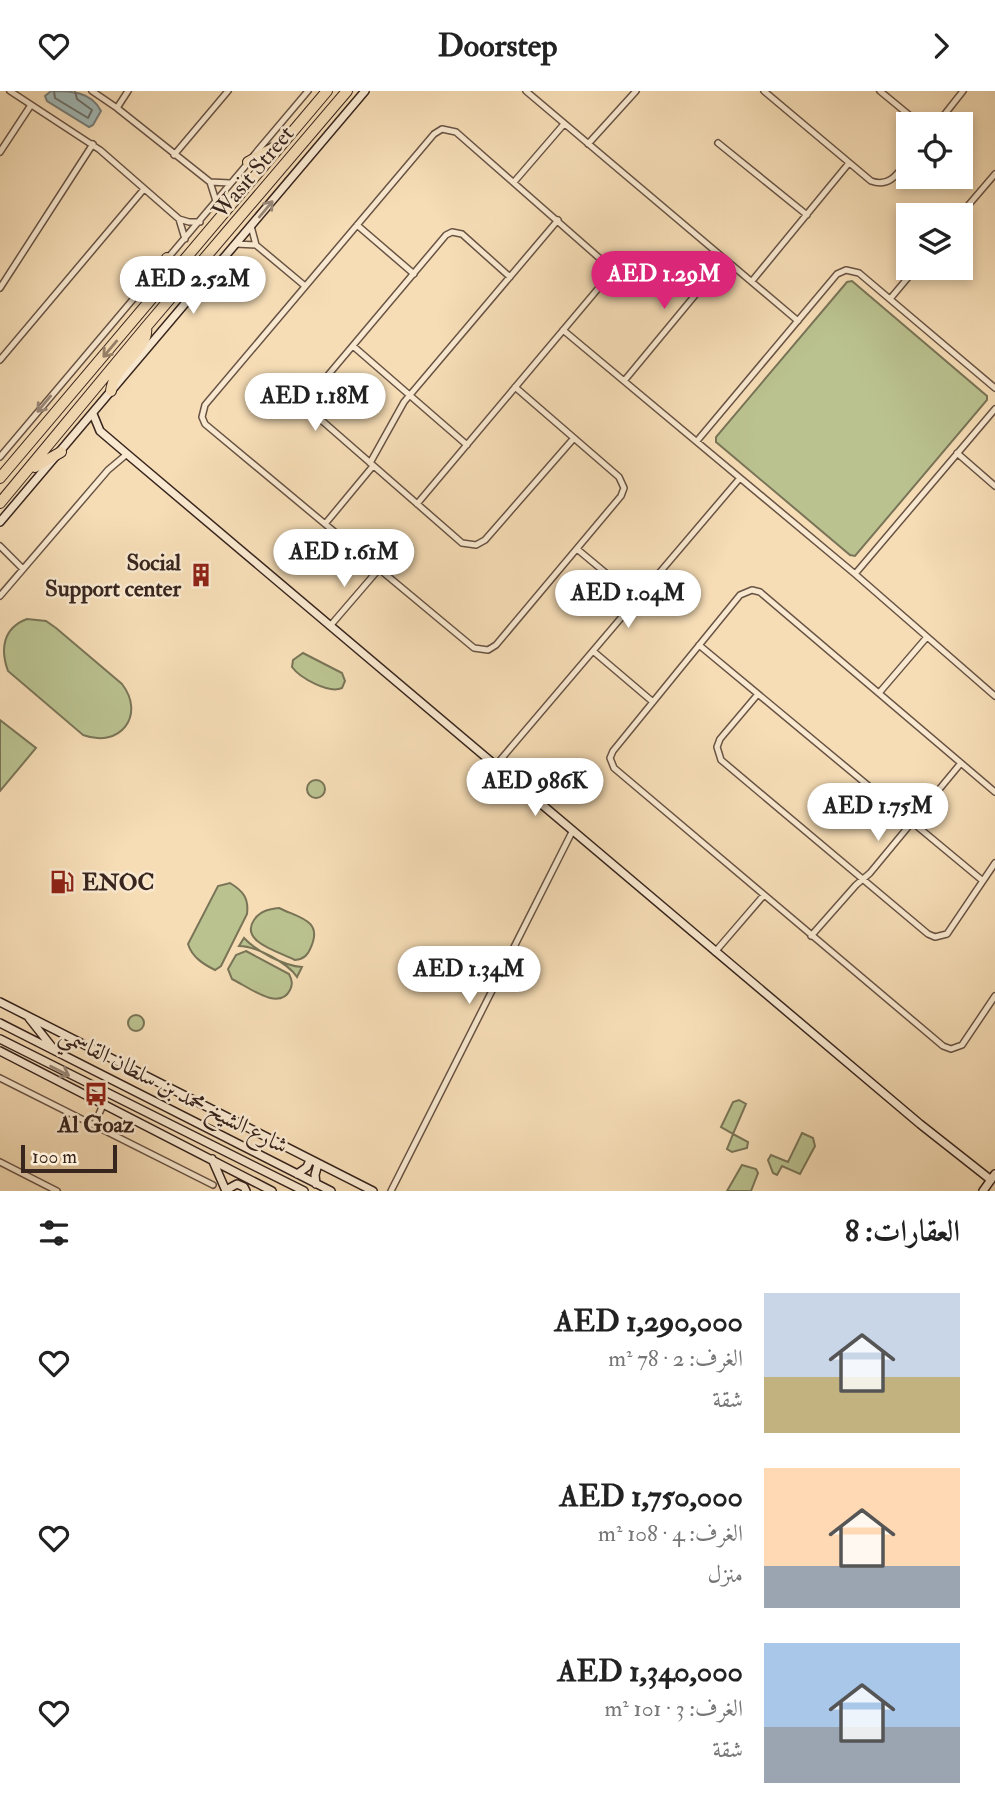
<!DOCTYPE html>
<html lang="ar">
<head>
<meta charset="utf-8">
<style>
	:root { --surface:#fff; --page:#f6f6f6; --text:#222; --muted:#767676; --accent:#db2777 }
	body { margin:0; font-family:"IM FELL Double Pica",Amiri,serif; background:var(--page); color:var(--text); direction:rtl; height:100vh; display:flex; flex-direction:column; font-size:26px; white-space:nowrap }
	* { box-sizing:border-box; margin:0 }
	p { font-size:23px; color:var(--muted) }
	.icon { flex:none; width:38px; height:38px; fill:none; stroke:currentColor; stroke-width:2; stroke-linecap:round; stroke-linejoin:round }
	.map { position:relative; height:1100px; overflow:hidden; direction:ltr }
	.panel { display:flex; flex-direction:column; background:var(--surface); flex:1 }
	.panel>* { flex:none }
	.controls { position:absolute; left:896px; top:21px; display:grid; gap:14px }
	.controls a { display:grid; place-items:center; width:77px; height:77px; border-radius:0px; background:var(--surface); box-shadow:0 4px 10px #0003; font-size:35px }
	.scale { position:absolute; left:21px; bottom:18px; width:96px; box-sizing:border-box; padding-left:7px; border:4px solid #38251e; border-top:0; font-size:19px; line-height:24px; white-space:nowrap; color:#38251e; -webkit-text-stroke:5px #f9e9d0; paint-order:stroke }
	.price { position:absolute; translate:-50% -60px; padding:0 16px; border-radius:24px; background:#fff; color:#222; font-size:23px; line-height:46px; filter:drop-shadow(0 2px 4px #0008) }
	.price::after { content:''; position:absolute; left:50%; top:42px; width:21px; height:16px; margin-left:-10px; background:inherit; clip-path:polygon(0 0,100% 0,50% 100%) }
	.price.current { background:var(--accent); color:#fff }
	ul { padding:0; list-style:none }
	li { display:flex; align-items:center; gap:21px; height:175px; padding:0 35px }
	li span { display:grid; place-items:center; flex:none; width:196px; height:140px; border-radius:0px; color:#555 }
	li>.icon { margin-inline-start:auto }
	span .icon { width:84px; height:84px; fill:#fffc; stroke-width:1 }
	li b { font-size:30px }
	h2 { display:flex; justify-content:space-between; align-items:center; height:84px; padding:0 35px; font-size:30px }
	header { display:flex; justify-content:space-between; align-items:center; height:91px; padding:0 35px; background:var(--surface); font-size:32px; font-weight:700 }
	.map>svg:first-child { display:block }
	.green { fill:#bac290; stroke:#797457; stroke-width:2 }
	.water { fill:#a1bab8; stroke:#777e7a; stroke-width:2 }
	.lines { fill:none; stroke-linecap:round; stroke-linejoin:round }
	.shore { stroke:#6c706b; stroke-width:2 }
	.street-casing { stroke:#685344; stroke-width:8 }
	.secondary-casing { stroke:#38251e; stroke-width:10 }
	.highway-casing { stroke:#38251e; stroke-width:12 }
	.street { stroke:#f9e9d0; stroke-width:5 }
	.secondary { stroke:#f9e9d0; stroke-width:7 }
	.highway { stroke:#f6ddb6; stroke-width:10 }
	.oneway { stroke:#988777 }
	.oneway2 { stroke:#97816a }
	.labels { text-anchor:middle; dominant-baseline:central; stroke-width:5; stroke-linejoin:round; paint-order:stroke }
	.street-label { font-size:23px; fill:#38251e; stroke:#f9e9d0 }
	.poi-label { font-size:23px; font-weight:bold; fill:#38251e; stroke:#f9e9d0; text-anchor:end }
</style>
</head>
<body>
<header><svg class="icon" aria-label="forward" viewBox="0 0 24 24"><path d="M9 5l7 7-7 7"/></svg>Doorstep<svg class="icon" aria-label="heart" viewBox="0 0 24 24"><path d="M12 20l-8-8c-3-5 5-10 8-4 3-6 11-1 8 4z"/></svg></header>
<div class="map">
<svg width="995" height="1100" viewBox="0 0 995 1100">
	<rect width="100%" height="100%" fill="#f6ddb6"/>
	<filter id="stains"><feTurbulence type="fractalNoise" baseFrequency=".00286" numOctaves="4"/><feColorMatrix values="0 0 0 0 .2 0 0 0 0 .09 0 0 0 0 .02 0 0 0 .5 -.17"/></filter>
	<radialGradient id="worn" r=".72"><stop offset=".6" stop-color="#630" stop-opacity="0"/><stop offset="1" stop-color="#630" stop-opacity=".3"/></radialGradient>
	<path class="green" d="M852,190L987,305V309L855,465L850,464L716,351V346L847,191Z
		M27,528L46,530L56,537L122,593C146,624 120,658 83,644L8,580C0,558 3,537 27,528Z
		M303,562L342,582L345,590L342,597C329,603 300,587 292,576L293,569Z
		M0,629L36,657L0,700Z
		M307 698a9 9 0 1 1 18 0a9 9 0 1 1-18 0Z
		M230,792C243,800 249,807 247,823L221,875L215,879C203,873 192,866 188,853L218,795Z
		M279,817C299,827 323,829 311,856C308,864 304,868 295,869C280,861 239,851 254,829C260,820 269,818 279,817Z
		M244,847C256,860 284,875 302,876L297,886C288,872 256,855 239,855Z
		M246,860L289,883C292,889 293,893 290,899C279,921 247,895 232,888L228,878L236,864Z
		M128 932a8 8 0 1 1 16 0a8 8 0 1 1-16 0Z
		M739,1009L746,1013L733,1043L748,1051L747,1057L732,1061L727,1058L733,1043L721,1036L733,1011Z
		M802,1042L813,1047L815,1055L800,1083L782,1075L777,1084L773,1082L768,1069L771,1064L788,1071Z
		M742,1074L756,1078L758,1082L751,1100H727Z"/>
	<path class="water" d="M51,0C70,0 91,0 101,20L93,34L89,36L47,10L45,5Z"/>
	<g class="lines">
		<path class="shore" d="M54,0L55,7L88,27L92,19L77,8L75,0"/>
		<g class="street-casing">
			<path id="street" d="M10,0L100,59L179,128L189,131H200
				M92,0L117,17L210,91L230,92
				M526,0L798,230
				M764,0L871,90C890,97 898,82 908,69
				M880,0L920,33
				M117,17L128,0
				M937,33L963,0
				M718,52L807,124
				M588,53L636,0
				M0,61L31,14
				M174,64L228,0
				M254,64L308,0
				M210,91L216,110
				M514,91L564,33
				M960,124L995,83
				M179,128L185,148
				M357,134L414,183
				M251,135L256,154L305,195
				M236,153L256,154
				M510,186L462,143L452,141L446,144L313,302L310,311L312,321L462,452L476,454L485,449L574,347
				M752,190L849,72
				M0,197L93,53
				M890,208L916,177
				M563,239L855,483L995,605
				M353,255L467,354
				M0,269L144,98
				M624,290L725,168
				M697,350L837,183L846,179L859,182L995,297
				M957,362L995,395
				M0,366L248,72
				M370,372L404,311L558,129
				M417,413L607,187L609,181L605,172L456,41L442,38L434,43L205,314L202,326L205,333L474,557L488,559L496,554L621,405L624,397L619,386L515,296
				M325,433L373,375
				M0,455L23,478
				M577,458L637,508
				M855,483L995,318
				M0,505L108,379L127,363
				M330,535L379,478
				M699,554L983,790
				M593,560L653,611
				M879,602L927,546
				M758,603L720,648L717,656L721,669L928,843L935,846L947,843L995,772
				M496,674L740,387
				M995,701L760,501L752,499L740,504L613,660L610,667L614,677L943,955L951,958L962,954L995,905
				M811,845L856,794L870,782L961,672
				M715,861L764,804
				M0,987L213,1094
				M94,1034L103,1014
				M0,1071L57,1100
				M391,1100L572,741"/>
		</g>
		<g class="secondary-casing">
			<path id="secondary" d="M93,323L100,340L127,363L920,1033L991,1089
				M0,431L365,0
				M0,911L373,1100
				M29,927L52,956
				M0,932L331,1100
				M0,948L304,1100
				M0,960L272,1100
				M212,1068L226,1100
				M297,1083L307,1076L310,1069
				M316,1093L315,1084L318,1073
				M226,1099L237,1093L244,1096L246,1100
				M983,1100L995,1083"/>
		</g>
		<g class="highway-casing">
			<path id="highway" d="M248,71L275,56
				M153,198L161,185L167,167
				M111,300C114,274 150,258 146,236
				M35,376L61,361
				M0,387L327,0
				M0,412L146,236L347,0"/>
		</g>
		<use href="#street" class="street"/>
		<use href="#secondary" class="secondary"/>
		<use href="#highway" class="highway"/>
	</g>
	<defs><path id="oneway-shaft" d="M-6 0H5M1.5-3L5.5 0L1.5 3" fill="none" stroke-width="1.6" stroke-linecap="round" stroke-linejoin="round" transform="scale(1.75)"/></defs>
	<g class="oneway">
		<use href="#oneway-shaft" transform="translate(266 118) rotate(-50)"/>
		<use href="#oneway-shaft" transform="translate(44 313) rotate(130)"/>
		<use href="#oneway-shaft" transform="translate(60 980) rotate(27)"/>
	</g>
	<use class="oneway2" href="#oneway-shaft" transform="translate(110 258) rotate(130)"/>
	<defs>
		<g id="building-bare" transform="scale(1.89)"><path d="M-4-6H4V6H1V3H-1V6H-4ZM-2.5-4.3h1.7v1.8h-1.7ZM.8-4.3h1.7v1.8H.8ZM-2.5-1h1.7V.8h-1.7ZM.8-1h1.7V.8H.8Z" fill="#8f2418" stroke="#f9e9d0" stroke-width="2.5" paint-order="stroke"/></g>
		<g id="fuel-bare" transform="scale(1.89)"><path d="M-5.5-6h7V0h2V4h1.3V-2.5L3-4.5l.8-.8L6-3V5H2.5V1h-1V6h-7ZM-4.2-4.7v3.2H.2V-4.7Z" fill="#8f2418" stroke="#f9e9d0" stroke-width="2.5" paint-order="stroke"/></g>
		<g id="bus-bare" transform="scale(1.89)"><path d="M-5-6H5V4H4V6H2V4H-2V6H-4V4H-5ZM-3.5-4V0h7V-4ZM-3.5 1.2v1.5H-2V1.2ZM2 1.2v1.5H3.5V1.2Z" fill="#8f2418" stroke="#f9e9d0" stroke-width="2.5" paint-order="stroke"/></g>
	</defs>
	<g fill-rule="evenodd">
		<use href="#building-bare" x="201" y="484"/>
		<use href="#fuel-bare" x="62" y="791"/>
		<use href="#bus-bare" x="96" y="1003"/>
	</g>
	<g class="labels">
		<g class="street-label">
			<text transform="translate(253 81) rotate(-50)">Wasit Street</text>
			<text transform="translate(174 999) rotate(27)">شارع الشيخ محمد بن سلطان القاسمي</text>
		</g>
		<g class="poi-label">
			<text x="181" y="471">Social<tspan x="181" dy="26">Support center</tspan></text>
			<text x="82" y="791" text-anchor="start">ENOC</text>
			<text x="96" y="1033" text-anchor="middle">Al Goaz</text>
		</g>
	</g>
	<rect width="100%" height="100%" filter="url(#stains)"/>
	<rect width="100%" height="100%" fill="url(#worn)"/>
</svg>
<div class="controls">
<a><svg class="icon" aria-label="locate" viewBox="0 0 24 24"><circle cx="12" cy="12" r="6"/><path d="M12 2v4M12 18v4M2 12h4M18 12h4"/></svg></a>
<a><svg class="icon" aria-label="layers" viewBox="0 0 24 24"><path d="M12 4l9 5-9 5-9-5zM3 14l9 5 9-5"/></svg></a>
</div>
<div class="scale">100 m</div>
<b class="price current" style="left:664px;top:220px">AED 1.29M</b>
<b class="price" style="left:193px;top:225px">AED 2.52M</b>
<b class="price" style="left:315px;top:342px">AED 1.18M</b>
<b class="price" style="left:344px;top:498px">AED 1.61M</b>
<b class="price" style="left:628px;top:539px">AED 1.04M</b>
<b class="price" style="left:535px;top:727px">AED 986K</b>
<b class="price" style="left:878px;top:752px">AED 1.75M</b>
<b class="price" style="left:469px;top:915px">AED 1.34M</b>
</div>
<section class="panel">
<h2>العقارات: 8<svg class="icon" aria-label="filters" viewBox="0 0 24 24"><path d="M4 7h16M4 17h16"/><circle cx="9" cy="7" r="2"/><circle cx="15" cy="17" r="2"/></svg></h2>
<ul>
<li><span style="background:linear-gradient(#c9d6e8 60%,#c2b280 0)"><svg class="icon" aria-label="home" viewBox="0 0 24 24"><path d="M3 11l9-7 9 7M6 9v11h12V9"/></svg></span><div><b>AED 1,290,000</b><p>الغرف: 2 · 78 m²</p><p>شقة</p></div><svg class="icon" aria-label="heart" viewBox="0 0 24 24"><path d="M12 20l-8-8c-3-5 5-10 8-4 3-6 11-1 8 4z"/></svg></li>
<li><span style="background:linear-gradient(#ffd9b3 70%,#9aa5b1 0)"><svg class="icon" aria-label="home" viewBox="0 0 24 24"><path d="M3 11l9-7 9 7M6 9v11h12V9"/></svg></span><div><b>AED 1,750,000</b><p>الغرف: 4 · 108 m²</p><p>منزل</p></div><svg class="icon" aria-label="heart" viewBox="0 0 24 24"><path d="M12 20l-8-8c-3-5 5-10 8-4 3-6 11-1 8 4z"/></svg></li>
<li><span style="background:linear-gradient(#a9c7e8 60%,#9aa5b1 0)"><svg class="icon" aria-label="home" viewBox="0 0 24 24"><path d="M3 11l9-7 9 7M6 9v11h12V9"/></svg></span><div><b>AED 1,340,000</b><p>الغرف: 3 · 101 m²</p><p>شقة</p></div><svg class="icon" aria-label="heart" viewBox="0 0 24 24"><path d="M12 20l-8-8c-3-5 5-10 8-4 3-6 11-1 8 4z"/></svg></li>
</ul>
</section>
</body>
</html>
